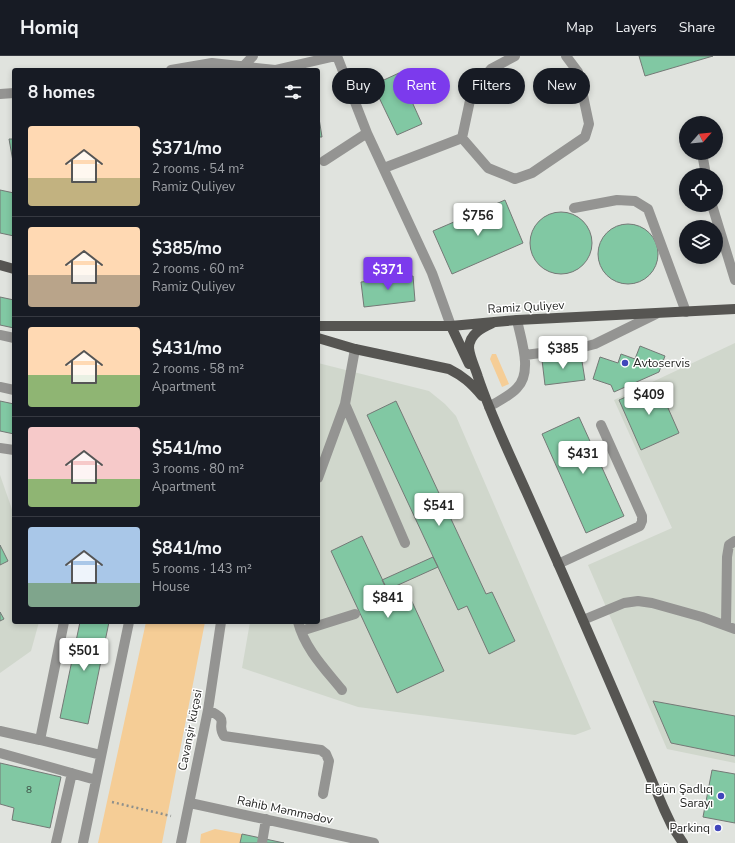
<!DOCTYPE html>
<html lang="en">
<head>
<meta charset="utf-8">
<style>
	:root { --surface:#171b24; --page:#20242c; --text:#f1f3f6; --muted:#9ea1a6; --line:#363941; --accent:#7c3aed }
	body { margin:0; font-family:"Nunito Sans",sans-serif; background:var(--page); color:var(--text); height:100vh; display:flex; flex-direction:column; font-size:15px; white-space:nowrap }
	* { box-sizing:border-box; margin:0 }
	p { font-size:13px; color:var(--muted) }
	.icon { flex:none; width:22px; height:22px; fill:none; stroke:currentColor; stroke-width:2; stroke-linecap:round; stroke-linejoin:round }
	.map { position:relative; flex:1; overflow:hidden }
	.drawer { position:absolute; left:12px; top:12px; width:308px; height:556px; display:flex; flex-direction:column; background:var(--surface); border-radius:4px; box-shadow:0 2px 6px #0003 }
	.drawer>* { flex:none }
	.guide { position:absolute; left:332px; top:12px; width:343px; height:36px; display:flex; gap:8px }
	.needle { width:26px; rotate:63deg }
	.buttons { position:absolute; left:679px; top:60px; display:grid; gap:8px }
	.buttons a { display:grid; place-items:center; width:44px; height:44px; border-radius:50%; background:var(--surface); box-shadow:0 2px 6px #0003; font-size:20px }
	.price { position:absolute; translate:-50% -34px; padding:0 9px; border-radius:4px; background:#fff; color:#222; font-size:13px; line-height:26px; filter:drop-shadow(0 1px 2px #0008) }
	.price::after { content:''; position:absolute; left:50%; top:24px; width:12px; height:9px; margin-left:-6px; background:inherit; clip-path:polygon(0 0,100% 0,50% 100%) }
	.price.active { background:var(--accent); color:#fff }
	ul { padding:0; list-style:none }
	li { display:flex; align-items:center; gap:12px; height:100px; padding:0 16px }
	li+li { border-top:1px solid var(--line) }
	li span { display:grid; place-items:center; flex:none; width:112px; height:80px; border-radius:4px; color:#555 }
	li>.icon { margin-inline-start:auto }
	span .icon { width:48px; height:48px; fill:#fffc; stroke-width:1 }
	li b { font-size:17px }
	h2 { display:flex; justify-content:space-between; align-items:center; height:48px; padding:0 16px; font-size:17px }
	.pill { padding:0 14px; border-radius:18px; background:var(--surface); box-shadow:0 2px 6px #0003; font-size:14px; line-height:36px }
	.pill.active { background:var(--accent); color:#fff }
	header { display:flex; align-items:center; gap:24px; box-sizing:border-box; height:56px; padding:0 20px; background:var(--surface); border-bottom:1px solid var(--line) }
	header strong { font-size:19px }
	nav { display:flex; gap:22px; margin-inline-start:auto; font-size:14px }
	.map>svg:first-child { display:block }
	.built { fill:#d0d7cc }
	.green { fill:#f5cd96 }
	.building { fill:#81c8a3; stroke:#747976 }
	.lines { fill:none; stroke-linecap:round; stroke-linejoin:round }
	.path { stroke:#8e908c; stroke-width:2.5; stroke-dasharray:2 3; stroke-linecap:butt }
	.minor { stroke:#949492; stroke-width:10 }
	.major { stroke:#565552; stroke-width:10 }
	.poi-dot { fill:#4146bb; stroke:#fff; stroke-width:1.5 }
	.labels { text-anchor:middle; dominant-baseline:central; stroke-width:3; stroke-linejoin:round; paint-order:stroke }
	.number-label { font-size:10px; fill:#3c4e44 }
	.street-label { font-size:12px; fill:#252624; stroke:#fff }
	.poi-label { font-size:12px; fill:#252624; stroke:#fff; text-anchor:end }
</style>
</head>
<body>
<header>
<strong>Homiq</strong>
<nav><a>Map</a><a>Layers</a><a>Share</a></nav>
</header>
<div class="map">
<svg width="735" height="787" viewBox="0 0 735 787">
	<rect width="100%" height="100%" fill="#e0e3de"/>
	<path class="built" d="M735,287V707L667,693L588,509L672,472L614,344Z
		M318,307L429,335L445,348L456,360L591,673L575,679L358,651L242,612L250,566H318Z
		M0,419L14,459V566H39L31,595L0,617Z"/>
	<path class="green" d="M492,298H496L509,328L502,331L490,303Z
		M146,566H205L162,787H98Z
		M215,773L242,778L240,787H200L201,778Z"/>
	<path class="building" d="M639,0H713L645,20Z
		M399,17L422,68L397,79L373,29Z
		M318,56L322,81H318Z
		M9,83H14V111Z
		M0,134L14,137V180L0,177Z
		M505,144L523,187L452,218L433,175Z
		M530 187a31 31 0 1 1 62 0a31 31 0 1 1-62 0Z
		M598 198a30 30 0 1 1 60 0a30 30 0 1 1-60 0Z
		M413,220L415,245L364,251L361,226Z
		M0,241L14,244V272L0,269Z
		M640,290L665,300L659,316L614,336L611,329L593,323L600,301L618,307L621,298L635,303Z
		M581,299L585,324L545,329L542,304Z
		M657,327L679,377L641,394L619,344Z
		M0,345L14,348V378L0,375Z
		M396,345L486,538L492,536L515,585L489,598L467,550L458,554L367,359Z
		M579,361L624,460L586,477L542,378Z
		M362,480L392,544L408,537L444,615L397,637L331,495Z
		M0,489L8,505L0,509Z
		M433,501L438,511L387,534L382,524Z
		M0,556L4,563L0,565Z
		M80,566H109L88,668L60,662Z
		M653,645L735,660V700L671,687Z
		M0,707L61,721L50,772L12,764L14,752L0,748Z
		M712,714L735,718V767L703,761Z
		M242,778L284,787H240Z"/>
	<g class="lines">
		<path class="path" d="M112,746L171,760"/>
		<path class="minor" d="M337,0L367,77L432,217L451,270
			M241,13L253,0
			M171,14L212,7L275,14
			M275,14L336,0
			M0,38L14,37
			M462,82L488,112L515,123L532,117L585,81L589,68L578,16L566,0
			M462,82L472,35L491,13L515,0
			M702,97L706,119
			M324,105L367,77
			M384,112L462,82
			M712,149L735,224
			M574,152L617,144L635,145L648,153L686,256
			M0,279L14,282
			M525,299L580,292L595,288L656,258
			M0,331L14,334
			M345,348L405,487
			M489,351C498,345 510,340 517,332C533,316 521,284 517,264
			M0,392L14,394
			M318,422L345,348L355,293
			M558,508L640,470L642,465V460L601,369
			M583,564L624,547L638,545L652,547L702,561L735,573
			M64,566L40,684L101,699
			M298,566C305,593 325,613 342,634
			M726,569L727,501L729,489L735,485
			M301,575L355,558
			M208,654C232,665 215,666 224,680L321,694L326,698L329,705L323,738
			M0,675L40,684
			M0,697L96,724
			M190,747L374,787
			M56,787L72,717
			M83,787L129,566
			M181,787L208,654L221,566
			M262,787L266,763"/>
		<path class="major" d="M0,209L14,213
			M495,266C484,271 469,277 469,292C470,302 475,311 478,321C491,360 509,397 526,435C573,540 619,647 664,753L672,770L683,787
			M318,270H451L517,264L735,253
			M451,270L469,308
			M318,282L355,293L449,313C463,320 471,327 482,340"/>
	</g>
	<g class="poi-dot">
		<circle cx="625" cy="307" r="4"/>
		<circle cx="721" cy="740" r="4"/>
		<circle cx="718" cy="772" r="4"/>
	</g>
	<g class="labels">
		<g class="number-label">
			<text x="29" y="734">8</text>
		</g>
		<g class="street-label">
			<text transform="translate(526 251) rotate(-3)">Ramiz Quliyev</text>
			<text transform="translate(190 674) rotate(-79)">Cavanşir küçəsi</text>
			<text transform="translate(285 754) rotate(12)">Rahib Məmmədov</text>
		</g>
		<g class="poi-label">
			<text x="633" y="307" text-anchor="start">Avtoservis</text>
			<text x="713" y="733">Elgün Şadlıq<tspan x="713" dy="14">Sarayı</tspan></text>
			<text x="710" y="772">Parkinq</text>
		</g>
	</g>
</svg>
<div class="buttons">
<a><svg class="needle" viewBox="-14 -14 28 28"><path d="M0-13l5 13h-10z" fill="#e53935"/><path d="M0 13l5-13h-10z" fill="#9ea1a6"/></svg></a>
<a><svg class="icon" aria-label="locate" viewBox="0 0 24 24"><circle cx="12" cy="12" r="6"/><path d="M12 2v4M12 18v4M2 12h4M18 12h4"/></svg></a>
<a><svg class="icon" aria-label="layers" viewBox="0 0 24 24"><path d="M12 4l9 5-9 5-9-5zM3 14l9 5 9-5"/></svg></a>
</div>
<b class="price" style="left:478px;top:181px">$756</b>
<b class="price active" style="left:388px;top:235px">$371</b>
<b class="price" style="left:563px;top:314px">$385</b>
<b class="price" style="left:649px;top:360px">$409</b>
<b class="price" style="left:583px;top:419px">$431</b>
<b class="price" style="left:439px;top:471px">$541</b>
<b class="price" style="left:388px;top:563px">$841</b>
<b class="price" style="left:84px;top:616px">$501</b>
<div class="guide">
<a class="pill">Buy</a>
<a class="pill active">Rent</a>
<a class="pill">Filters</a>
<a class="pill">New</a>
</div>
<section class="drawer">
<h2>8 homes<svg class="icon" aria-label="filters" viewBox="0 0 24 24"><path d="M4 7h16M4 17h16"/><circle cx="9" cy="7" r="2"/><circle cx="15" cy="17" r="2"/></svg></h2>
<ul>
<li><span style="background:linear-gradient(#ffd9b3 65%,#c2b280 0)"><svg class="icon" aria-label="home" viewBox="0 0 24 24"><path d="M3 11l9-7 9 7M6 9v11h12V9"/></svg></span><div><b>$371/mo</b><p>2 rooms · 54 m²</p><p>Ramiz Quliyev</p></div></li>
<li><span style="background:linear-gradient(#ffd9b3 60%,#b9a48a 0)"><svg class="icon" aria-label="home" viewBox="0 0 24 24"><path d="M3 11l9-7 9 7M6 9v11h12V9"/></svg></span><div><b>$385/mo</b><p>2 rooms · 60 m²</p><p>Ramiz Quliyev</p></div></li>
<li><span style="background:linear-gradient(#ffd9b3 60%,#8fb573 0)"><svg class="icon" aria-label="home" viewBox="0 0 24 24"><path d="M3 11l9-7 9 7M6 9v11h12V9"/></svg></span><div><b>$431/mo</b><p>2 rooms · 58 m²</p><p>Apartment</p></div></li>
<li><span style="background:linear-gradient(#f6c9c9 65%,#8fb573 0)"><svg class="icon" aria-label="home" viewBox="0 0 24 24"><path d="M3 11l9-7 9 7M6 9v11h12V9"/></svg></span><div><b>$541/mo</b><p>3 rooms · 80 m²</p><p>Apartment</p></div></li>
<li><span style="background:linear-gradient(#a9c7e8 70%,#7fa58c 0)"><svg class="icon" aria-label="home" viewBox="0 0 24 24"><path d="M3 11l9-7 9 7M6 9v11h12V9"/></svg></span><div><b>$841/mo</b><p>5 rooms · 143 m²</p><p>House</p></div></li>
</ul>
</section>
</div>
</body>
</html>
